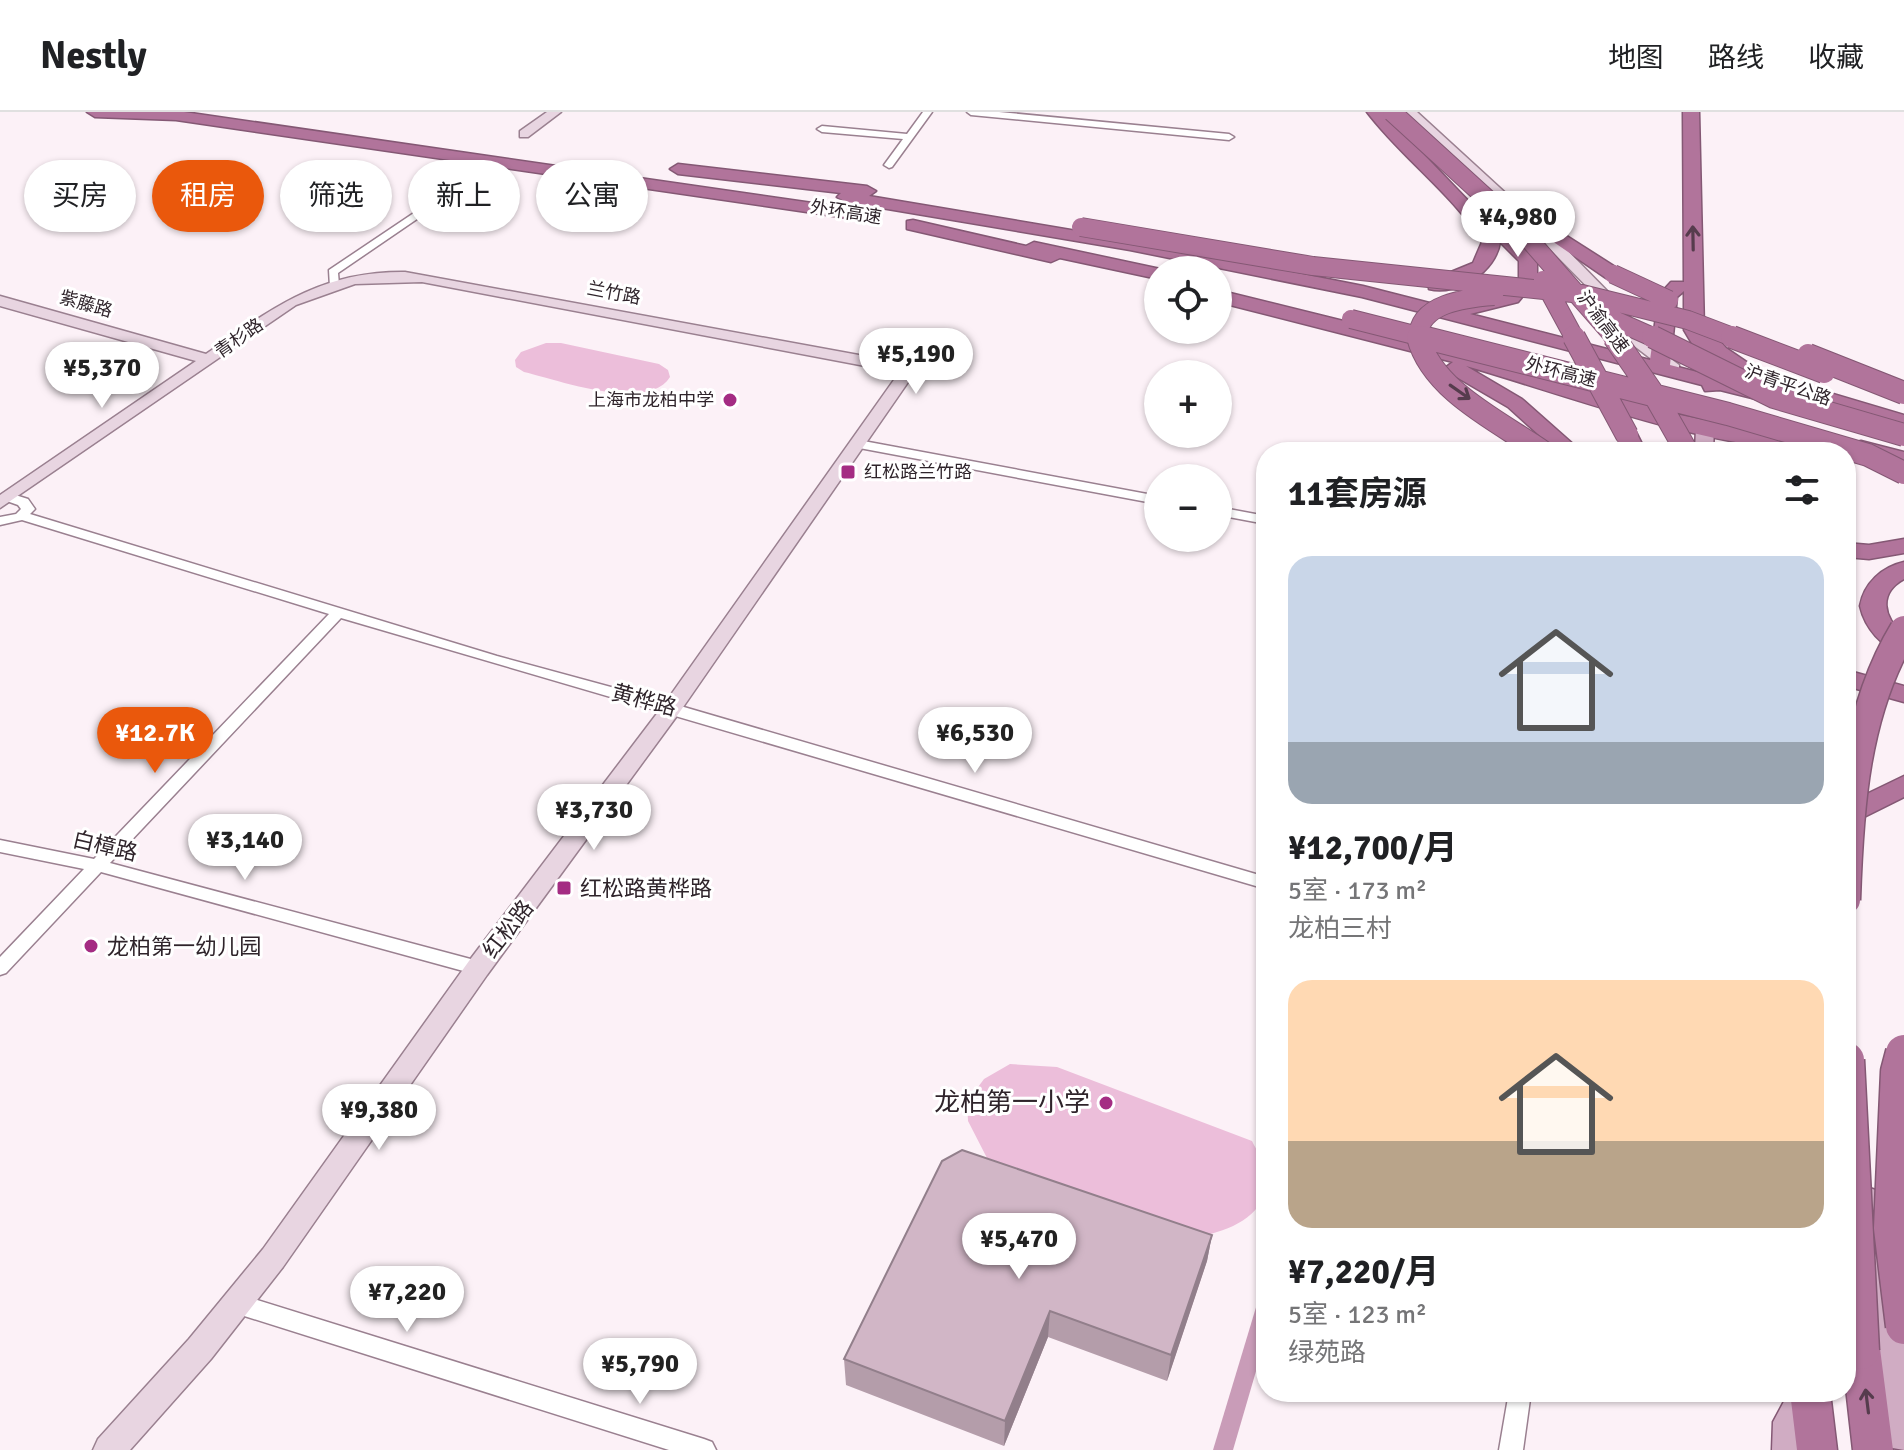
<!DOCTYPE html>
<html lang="zh">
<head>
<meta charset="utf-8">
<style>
	:root { --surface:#fff; --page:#f2f2f2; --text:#202124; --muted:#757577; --line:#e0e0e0; --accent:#ea580c }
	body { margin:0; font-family:Signika,"Noto Sans SC",sans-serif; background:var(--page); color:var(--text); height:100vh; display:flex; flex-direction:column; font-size:30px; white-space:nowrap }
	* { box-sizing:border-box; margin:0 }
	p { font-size:26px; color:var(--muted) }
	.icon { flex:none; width:44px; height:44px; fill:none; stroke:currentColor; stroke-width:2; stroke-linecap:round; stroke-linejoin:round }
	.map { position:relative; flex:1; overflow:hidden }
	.panel { position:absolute; left:1256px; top:330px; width:600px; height:960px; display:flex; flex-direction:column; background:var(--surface); border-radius:32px; box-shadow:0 2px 6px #0004 }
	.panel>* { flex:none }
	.top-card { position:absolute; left:24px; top:48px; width:760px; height:72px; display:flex; gap:16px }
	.buttons { position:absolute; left:1144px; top:144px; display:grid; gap:16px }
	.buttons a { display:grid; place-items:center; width:88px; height:88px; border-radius:50%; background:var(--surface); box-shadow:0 2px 6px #0004; font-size:40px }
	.price { position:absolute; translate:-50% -68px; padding:0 18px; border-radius:28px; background:#fff; color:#222; font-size:26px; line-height:52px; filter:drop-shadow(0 2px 4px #0008) }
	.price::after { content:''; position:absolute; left:50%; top:48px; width:24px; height:18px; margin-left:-12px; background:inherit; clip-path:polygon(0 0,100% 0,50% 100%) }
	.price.active { background:var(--accent); color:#fff }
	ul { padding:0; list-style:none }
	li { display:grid; align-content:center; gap:16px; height:424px; padding:0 32px }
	li span { display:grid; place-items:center; height:248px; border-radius:24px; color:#555 }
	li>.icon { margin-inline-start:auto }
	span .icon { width:144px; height:144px; fill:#fffc; stroke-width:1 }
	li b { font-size:34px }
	h2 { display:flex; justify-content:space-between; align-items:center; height:96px; padding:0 32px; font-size:34px }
	.tag { padding:0 28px; border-radius:36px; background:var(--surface); box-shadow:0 2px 6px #0004; font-size:28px; line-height:72px }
	.tag.active { background:var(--accent); color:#fff }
	header { display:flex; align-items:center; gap:48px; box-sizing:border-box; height:112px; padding:0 40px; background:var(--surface); border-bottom:2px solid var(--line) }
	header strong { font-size:38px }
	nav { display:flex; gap:44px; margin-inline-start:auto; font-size:28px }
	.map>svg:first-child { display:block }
	.green { fill:#ecbeda }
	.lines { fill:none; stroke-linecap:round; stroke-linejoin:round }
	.canal { fill:#c99cb8; fill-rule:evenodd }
	.street-casing { stroke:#9a8090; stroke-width:3 }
	.secondary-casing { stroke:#9a8090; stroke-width:3 }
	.primary-casing { stroke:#845874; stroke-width:3 }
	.highway-casing { stroke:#845874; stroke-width:3 }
	.street { fill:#fff; fill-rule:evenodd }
	.secondary { fill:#e8d5e1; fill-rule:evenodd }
	.primary { fill:#d0acc3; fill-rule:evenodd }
	.highway { fill:#b1749b; fill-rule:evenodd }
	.highway-bridge-far3-casing { stroke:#845874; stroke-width:20; stroke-linecap:butt }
	.highway-bridge-far2-casing { stroke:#845874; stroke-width:24; stroke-linecap:butt }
	.highway-bridge-far1-casing { stroke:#845874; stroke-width:31; stroke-linecap:butt }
	.highway-bridge-casing { stroke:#845874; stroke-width:39; stroke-linecap:butt }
	.highway-bridge-far3 { stroke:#b1749b; stroke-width:18 }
	.highway-bridge-far2 { stroke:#b1749b; stroke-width:22 }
	.highway-bridge-far1 { stroke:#b1749b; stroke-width:28 }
	.highway-bridge { stroke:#b1749b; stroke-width:36 }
	.wall { fill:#b49daa }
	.shaded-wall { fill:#927f8b }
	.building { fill:#d1b6c6; stroke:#927f8b; stroke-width:2 }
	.oneway { stroke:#563c4d }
	.poi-dot { fill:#a42c83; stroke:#fff; stroke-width:3 }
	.labels { text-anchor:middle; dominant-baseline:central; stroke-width:6; stroke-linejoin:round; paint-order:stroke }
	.far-street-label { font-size:18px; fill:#2f242b; stroke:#fff }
	.far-poi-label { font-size:18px; fill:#2f242b; stroke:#fff; text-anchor:end }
	.street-label { font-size:22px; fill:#2f242b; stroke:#fff }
	.poi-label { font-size:22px; fill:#2f242b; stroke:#fff; text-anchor:start }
	.near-poi-label { font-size:26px; fill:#2f242b; stroke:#fff; text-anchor:end }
</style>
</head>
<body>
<header>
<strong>Nestly</strong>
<nav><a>地图</a><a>路线</a><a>收藏</a></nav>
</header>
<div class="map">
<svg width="1904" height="1338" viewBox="0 0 1904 1338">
	<rect width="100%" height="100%" fill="#fcf1f7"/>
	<path class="green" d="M546,231H561L659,252L668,258L670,265C648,301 558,268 524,260L516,255L515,248L521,240Z
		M1010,952L1057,955L1252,1029C1256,1038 1265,1049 1266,1059C1272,1098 1238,1116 1206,1123L987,1046L968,1009L967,990L984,967Z"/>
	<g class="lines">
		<path class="canal" d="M1266,1184V1225L1233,1338H1213L1257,1192L1259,1186Z"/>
		<g class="street-casing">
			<path id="street" d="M923,0H932L892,55L889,56L884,53L903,27L822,20L817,17L822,14L907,22Z
				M967,0H999L1229,22L1234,25L1229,28L971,3Z
				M469,64L477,66L338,161L339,173L330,175L329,158Z
				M858,328L1158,384V392L854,335L852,332Z
				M9,381L28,387L35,397L30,402L497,544L677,593L1266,765V777L341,506L110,751L478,849L484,851L487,856L484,861L478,863L101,760L6,861L0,863V845L84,757L0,740V728L94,747L329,502L22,408L0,413V405L16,402L21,397L18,393L4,388V382Z
				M1218,395L1266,404V412L1218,403Z
				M238,1182L704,1327L712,1330L716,1338H669L238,1202L230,1199L227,1192L230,1185Z
				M1509,1280H1531L1523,1338H1499Z"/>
		</g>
		<g class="secondary-casing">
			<path id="secondary" d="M547,0H561L528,25H520V19Z
				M1404,0H1417L1558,129L1622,194V200H1612L1548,135Z
				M405,160L886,248L913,263L679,601L487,863L283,1155L211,1247L130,1338H93L98,1327L189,1227L263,1137L469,849L665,591L896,265L881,257L422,170L355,172L296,193L0,396V383L196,249L0,194V184L206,242C273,196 320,159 405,160Z
				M1603,204H1613L1679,253V259H1667L1603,210Z"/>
		</g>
		<g class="primary-casing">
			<path id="primary" d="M1705,309L1714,315L1713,340H1695L1696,315Z
				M1867,1075L1878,1079L1882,1088L1904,1195V1338L1887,1335L1876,1216L1852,1088L1856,1079Z
				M1789,1280H1824L1807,1313L1806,1338H1772L1773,1310Z"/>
		</g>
		<g class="highway-casing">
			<path id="highway" d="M87,0H184L868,99L877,104L868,109L176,8L95,5Z
				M1367,0H1383L1479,100H1490L1537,148V167L1518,190L1470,202L1650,248L1659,183L1671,170H1684L1683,0H1699L1704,217L1711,219L1726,236L1748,251L1773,264L1904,303V316L1787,283L1720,251L1722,266L1767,278L1770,282L1767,286L1760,288L1720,278L1705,279L1702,273L1362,185L1130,138L846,90L837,85L841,81L678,62L670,57L678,52L867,74L876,79L869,84L1130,128L1363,174L1453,197L1504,182L1519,166V149L1500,130C1496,159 1459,184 1429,177V169L1473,151L1482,130C1455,84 1401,45 1367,0ZM1684,179V218L1700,245L1701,261L1670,253L1677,185Z
				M1529,100L1620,158V166H1606L1523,109V101Z
				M913,108L1026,134L1034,130L1165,158H1158V167L1060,146L1051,150L907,117V109Z
				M1218,178L1416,227L1680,303L1825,333L1836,340C1714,340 1583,288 1466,254L1522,287L1582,340H1558L1508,295L1448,260L1445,256L1453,250L1218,190Z
				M1627,317L1635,318L1646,340H1624L1616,323Z
				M1861,329L1904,340V354L1853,341L1850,336L1853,331Z
				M1904,427V441L1869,447L1846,445V431L1869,433Z
				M1904,450V467C1878,481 1883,506 1904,522V542C1882,536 1865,516 1860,494C1864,471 1882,455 1904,450Z
				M1846,558L1904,574V590L1846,574Z
				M1904,664V685L1846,714V692Z
				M1859,1204L1873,1209L1878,1221L1893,1338H1853L1846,1276V1208Z
				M1790,1280H1830L1837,1338H1797Z"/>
		</g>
		<use href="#street" class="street"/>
		<use href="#secondary" class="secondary"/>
		<use href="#primary" class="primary"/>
		<use href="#highway" class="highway"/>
		<g class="highway-bridge-far3-casing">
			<path id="highway-bridge-far3" d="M1392,0L1518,115L1616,227
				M1081,115L1313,154L1582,182L1688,208L1738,227
				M1613,162L1669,188
				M1543,168L1575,227
				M1594,199L1657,227
				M1351,207L1430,227
				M1418,227C1417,191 1467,186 1494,184"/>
		</g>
		<g class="highway-bridge-far2-casing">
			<path id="highway-bridge-far2" d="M1418,225C1432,279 1500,310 1543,340
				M1422,225L1728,302L1868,343L1904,361
				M1574,225L1627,323
				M1614,225L1658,289L1687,340
				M1653,225L1774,285L1904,323
				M1732,225L1824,260
				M1808,243L1904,281"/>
		</g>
		<g class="highway-bridge-far1-casing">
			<path id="highway-bridge-far1" d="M1846,788C1849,696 1855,599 1904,518"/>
		</g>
		<g class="highway-bridge-casing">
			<path id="highway-bridge" d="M1904,941L1899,960L1892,1116L1904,1214
				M1846,948L1861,1239"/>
		</g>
		<use href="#highway-bridge-far3" class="highway-bridge-far3"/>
		<use href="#highway-bridge-far2" class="highway-bridge-far2"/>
		<use href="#highway-bridge-far1" class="highway-bridge-far1"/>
		<use href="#highway-bridge" class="highway-bridge"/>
	</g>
	<path class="wall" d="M1212,1123L1207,1149L1167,1269L1048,1225L1004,1334L846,1273L844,1247Z"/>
	<path class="shaded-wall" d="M1212,1123L1207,1149L1167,1269L1171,1243Z
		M1050,1199L1048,1225L1004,1334L1005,1309Z"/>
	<path class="building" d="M962,1038L1212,1123L1171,1243L1050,1199L1005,1309L844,1247L942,1049Z"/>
	<defs><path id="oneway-shaft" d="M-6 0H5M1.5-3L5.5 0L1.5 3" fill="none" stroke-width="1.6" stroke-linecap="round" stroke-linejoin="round" transform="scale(2)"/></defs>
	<g class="oneway">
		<use href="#oneway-shaft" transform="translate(1693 126) rotate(-91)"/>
		<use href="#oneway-shaft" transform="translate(1460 280) rotate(35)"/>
		<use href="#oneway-shaft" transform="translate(1867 1289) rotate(-97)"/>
	</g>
	<g class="poi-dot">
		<circle cx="730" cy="288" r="8"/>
		<rect x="840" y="352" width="16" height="16" rx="4"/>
		<rect x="556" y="768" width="16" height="16" rx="4"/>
		<circle cx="91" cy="834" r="8"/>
		<circle cx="1106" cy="991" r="8"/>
	</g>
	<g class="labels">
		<g class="far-street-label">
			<text transform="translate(846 100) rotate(9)">外环高速</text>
			<text transform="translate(614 181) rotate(11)">兰竹路</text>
			<text transform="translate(86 192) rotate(16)">紫藤路</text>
			<text transform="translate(1603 210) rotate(53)">沪渝高速</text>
			<text transform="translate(239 226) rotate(-35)">青杉路</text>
			<text transform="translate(1561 260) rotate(14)">外环高速</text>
			<text transform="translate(1788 273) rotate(19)">沪青平公路</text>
		</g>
		<g class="far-poi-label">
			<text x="714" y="288">上海市龙柏中学</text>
			<text x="864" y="360" text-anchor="start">红松路兰竹路</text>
		</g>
		<g class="street-label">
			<text transform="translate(644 588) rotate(15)">黄桦路</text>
			<text transform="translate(105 734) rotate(13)">白樟路</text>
			<text transform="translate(508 817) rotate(-52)">红松路</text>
		</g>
		<g class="poi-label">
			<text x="580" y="776">红松路黄桦路</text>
			<text x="107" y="834">龙柏第一幼儿园</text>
		</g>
		<g class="near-poi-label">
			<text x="1090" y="991">龙柏第一小学</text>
		</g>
	</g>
</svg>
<div class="buttons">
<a><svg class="icon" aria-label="locate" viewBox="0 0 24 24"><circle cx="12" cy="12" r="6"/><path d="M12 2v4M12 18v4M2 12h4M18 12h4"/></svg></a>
<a>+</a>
<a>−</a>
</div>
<b class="price" style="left:1518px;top:147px">¥4,980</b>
<b class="price" style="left:916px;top:284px">¥5,190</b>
<b class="price" style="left:102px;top:298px">¥5,370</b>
<b class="price active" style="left:155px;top:663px">¥12.7K</b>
<b class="price" style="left:975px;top:663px">¥6,530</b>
<b class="price" style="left:594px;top:740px">¥3,730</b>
<b class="price" style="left:245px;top:770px">¥3,140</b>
<b class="price" style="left:379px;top:1040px">¥9,380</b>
<b class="price" style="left:1019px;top:1169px">¥5,470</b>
<b class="price" style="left:407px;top:1222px">¥7,220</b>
<b class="price" style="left:640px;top:1294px">¥5,790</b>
<div class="top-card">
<a class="tag">买房</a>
<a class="tag active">租房</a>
<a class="tag">筛选</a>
<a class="tag">新上</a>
<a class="tag">公寓</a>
</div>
<section class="panel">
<h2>11套房源<svg class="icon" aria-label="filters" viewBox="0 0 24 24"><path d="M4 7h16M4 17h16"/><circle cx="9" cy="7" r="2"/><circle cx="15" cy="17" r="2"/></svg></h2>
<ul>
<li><span style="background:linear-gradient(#c9d6e8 75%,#9aa5b1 0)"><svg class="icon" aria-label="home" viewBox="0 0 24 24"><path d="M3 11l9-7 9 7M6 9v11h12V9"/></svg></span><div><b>¥12,700/月</b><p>5室 · 173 m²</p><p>龙柏三村</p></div></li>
<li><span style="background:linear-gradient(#ffd9b3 65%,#b9a48a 0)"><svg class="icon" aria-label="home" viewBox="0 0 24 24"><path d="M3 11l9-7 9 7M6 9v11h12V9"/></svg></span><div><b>¥7,220/月</b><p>5室 · 123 m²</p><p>绿苑路</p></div></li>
</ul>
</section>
</div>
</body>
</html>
